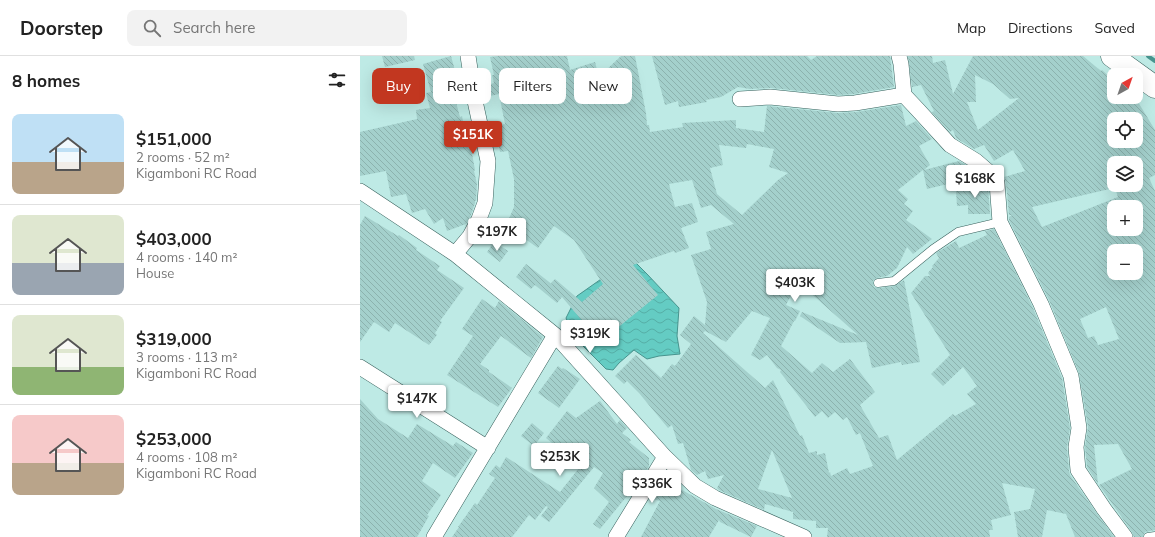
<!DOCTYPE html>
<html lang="en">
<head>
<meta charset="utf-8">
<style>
	:root { --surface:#fff; --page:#f2f2f2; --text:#222; --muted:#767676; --line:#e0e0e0; --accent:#c23720 }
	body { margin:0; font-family:Mulish,sans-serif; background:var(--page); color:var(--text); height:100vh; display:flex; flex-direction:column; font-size:15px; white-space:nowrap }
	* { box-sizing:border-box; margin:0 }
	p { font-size:13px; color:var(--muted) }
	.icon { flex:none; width:22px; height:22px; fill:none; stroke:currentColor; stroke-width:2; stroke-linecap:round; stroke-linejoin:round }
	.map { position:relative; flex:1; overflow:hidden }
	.panel { display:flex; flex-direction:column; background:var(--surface); width:360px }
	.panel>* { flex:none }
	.top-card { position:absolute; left:12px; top:12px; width:380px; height:36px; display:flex; gap:8px }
	.needle { width:26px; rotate:40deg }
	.tools { position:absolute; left:747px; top:12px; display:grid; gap:8px }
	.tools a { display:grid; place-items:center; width:36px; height:36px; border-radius:8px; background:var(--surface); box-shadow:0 4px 16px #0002; font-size:20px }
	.price { position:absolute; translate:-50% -34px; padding:0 9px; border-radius:4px; background:#fff; color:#222; font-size:13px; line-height:26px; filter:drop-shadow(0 1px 2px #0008) }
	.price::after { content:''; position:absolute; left:50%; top:24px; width:12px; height:9px; margin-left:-6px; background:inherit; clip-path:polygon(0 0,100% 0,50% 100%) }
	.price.active { background:var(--accent); color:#fff }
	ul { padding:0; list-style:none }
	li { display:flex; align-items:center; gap:12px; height:100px; padding:0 12px }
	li+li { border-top:1px solid var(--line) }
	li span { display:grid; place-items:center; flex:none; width:112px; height:80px; border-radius:8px; color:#555 }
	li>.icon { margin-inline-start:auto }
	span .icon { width:48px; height:48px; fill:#fffc; stroke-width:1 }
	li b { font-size:17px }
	h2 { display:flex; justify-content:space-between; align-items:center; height:48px; padding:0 12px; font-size:17px }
	.chip { padding:0 14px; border-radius:8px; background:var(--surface); box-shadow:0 4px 16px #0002; font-size:14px; line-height:36px }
	.chip.active { background:var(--accent); color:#fff }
	header { display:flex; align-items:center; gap:24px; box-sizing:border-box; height:56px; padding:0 20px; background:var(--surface); border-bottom:1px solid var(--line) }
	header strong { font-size:19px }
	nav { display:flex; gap:22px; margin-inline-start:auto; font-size:14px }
	.search { width:280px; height:36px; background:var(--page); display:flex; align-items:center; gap:10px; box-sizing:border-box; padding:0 14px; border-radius:8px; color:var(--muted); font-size:15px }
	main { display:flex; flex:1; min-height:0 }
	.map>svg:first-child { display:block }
	.water { fill:url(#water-waves); stroke:#47948e }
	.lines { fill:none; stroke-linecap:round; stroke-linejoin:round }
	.stream { stroke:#47948e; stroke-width:4 }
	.building { fill:url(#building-back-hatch); fill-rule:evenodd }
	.lane-casing { stroke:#37605c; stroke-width:9 }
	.street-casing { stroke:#37605c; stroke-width:16 }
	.secondary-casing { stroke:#37605c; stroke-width:23 }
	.lane { stroke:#fff; stroke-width:8 }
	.street { stroke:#fff; stroke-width:15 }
	.secondary { stroke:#fff; stroke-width:22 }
</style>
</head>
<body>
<header>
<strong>Doorstep</strong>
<div class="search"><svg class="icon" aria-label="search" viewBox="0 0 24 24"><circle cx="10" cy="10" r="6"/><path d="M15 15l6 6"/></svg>Search here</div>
<nav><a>Map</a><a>Directions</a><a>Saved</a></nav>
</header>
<main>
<section class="panel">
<h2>8 homes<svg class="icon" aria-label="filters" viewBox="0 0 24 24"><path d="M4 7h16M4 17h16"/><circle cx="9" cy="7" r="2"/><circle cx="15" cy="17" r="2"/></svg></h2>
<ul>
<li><span style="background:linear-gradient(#bfe0f5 60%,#b9a48a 0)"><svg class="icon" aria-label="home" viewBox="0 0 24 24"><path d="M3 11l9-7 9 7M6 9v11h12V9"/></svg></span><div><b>$151,000</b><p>2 rooms · 52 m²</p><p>Kigamboni RC Road</p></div></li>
<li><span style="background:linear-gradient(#dfe7d0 60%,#9aa5b1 0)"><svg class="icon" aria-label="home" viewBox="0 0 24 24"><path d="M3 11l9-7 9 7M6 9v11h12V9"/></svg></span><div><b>$403,000</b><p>4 rooms · 140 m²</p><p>House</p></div></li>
<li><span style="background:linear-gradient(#dfe7d0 65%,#8fb573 0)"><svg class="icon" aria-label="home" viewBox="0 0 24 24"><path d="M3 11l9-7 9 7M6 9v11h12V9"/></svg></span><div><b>$319,000</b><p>3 rooms · 113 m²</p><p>Kigamboni RC Road</p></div></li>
<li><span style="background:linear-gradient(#f6c9c9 60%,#b9a48a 0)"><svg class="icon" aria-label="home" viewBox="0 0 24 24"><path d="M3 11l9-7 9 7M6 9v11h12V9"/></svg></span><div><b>$253,000</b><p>4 rooms · 108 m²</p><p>Kigamboni RC Road</p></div></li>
</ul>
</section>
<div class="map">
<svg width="795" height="481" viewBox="0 0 795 481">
	<defs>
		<pattern id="water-waves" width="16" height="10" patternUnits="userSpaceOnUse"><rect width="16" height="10" fill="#64ccc3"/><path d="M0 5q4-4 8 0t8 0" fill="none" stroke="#55aea6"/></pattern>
		<pattern id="building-back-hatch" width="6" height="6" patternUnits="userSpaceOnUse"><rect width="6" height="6" fill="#a4d0cc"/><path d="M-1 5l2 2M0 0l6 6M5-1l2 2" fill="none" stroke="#8cb2ae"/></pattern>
	</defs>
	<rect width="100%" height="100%" fill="#beeae5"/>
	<path class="water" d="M271,202L287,218L319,252L317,280L320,298L299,300L287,303L274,294L259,307L253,314L246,313L214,281L206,262L217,240Z"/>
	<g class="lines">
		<path class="stream" d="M788,0L795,5"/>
	</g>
	<path class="building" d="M22,0H54L55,4L25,11Z
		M91,0L97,22L90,24L100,61L102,60L108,93L111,92L115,114L114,115L117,128L116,145H115V147L111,159L106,168L87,175L83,162L74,168L65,153L52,157L46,138L31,141L26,115L0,120V76L57,63L56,54L70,52L66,37L71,36L63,8Z
		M138,0H207L210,14L235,6L239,21L261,0H275L286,57L287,69H289L290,76L323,71L322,67L376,64V72L404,76L407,50L478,57L496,56L541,49L546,70L556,65L572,83L559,90L570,109L564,114L599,105L608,110L610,119L600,125L567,133L563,114L538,134L548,143L544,148L553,155L546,164L572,183L553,198L547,191L537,212L527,220L517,222L513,225L514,231L519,232L535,230L544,224L560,306L542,309L541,306L512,312L506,286L480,287L440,260L442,256L498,279L438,226L426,249L440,255L435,265H434L421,290L452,317L462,307L473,316L490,303L515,336L500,349L519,382L528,379L537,404L593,358L595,360L616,348L607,338L617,330L603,311L583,330L571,318L590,299L551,237L565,220H570L568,217L573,211L572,210L579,202L576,197L596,185L599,192L627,179L625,175L634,173L673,252L702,322L710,372L707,392L709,415L710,419L737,458L754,481H715L706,458L687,454L682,481H658L654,456L670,453L675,433L642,427L651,459L631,464L633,474H629L630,481H467L468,472H456V465L433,463V456L405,448L404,454L359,434L357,432L364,419L348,423L345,415L337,419L331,414L323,387L318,388L312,369L308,372L279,337L267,325L264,328L255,320L276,299L301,322L312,308L315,310L331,288L320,279L334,260L345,269L347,246L331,199L351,193L346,176L374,168L351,149L341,152L332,124L309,128L315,151L332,147L338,166L321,172L329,192L315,197L314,195L273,209L298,239L240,286L202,241L197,247L175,229L171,233L156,221L166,208L193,229L191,227L195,223L222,246L243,228L214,184L194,170L178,192L158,178L163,171L148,165L154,151V123L148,95L140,96L135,70L145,68L139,38L130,40L128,29L134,27L132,19H134L130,1ZM387,88L414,93L409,111L428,117L418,124L382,159L357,138L350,112L363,109L359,89L386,92ZM392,255L410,262L391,299L400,304L407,299L417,312L421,314L420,316L455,361L462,355L468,362L475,356L483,364L487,361L496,379L500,377L513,410L490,418L487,412L471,420L470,416L469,417L465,397L457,399V395L449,397L442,379L440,380L413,324L405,332L343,277L345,275L366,286ZM412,394L432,442L398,433Z
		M292,0H447L451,4L457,0H530L534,31L494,38L478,39L411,32L390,33L378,31L361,41L346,44L347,46L319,51L318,45L305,49Z
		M548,0H572L573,7L585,4L593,38L613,0H723L741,15L742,14L754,25V41H775L795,74V119L789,122L795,135V474L785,476L783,481H774L772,476L739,429L772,413L758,388L734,389L738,428L727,411L725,391L728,371L719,317L689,244L649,164V161L652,159H649L646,126L644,121L665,115L653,94L634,105L624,89L614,93L596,82L593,74L590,76L572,56L574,55L561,29L552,31ZM615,19L633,28L650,43L659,42L618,74L607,46H616ZM754,63H776V85H754ZM754,107H776V129H754L758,141L682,171L672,151L754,132ZM754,151H776V173H754ZM754,195H776V217H754ZM746,251L759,283L738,289L734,280L728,282L720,263Z
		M626,126L628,130L630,158H608V149L597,150L596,135Z
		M5,160L38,180L39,179L57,192L56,194L80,210L77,214L104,232L80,265L82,266L75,277L77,279L69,289L35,267L29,276L14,266L0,286V169Z
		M134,186L148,195L140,206L127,196Z
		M122,243L135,252L139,245L183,281L171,302L141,280L120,308L129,314V316L152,332L138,351L87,319L113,280L102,273Z
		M198,310L202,313L203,312L220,323L199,352L178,337Z
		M0,343L18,363L48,382L57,368L93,390L96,386L113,397L95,422L73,407L62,425L81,439L67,459L69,460L57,481H0Z
		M240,345L257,368L260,364L267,372L262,377L271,384L269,386L289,402V410L281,423L240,473L233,468L249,446L234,432L243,417L234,411L189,466L181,460L188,451L186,450L175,464L169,459L152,481H92L99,471H98L115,447L117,449L135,422L129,418L136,409L140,412L146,401L200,436L219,412L199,389L197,391L186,382L207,355L216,362Z
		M172,367L184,377L174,390L161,380Z
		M313,429L356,453L397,470L391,481L360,466L359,464L349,481H281L300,445L292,443Z"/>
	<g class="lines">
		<g class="lane-casing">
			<path id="lane" d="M518,227L534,225L573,193L598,176L640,166
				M788,481L795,480"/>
		</g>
		<g class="street-casing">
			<path id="street" d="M539,0L541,8L544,39L559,55L590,89L616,105L631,118L637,127L640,166L681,248L711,320L719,372L716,391L718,414L744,453L765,481
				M380,43L410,41L478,48L495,47L544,39
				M0,135L95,198L195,279L305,401L335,430L355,442L444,481
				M95,198L110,180L119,163L125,147L128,105L115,45L108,0
				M0,311L128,392
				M74,481L195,279
				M256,481L305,401"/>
		</g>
		<g class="secondary-casing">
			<path id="secondary" d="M752,0L795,31"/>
		</g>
		<use href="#lane" class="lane"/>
		<use href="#street" class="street"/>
		<use href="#secondary" class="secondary"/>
	</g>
</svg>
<div class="tools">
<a><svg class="needle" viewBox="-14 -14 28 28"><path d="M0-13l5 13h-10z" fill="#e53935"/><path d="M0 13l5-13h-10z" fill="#767676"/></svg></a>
<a><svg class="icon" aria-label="locate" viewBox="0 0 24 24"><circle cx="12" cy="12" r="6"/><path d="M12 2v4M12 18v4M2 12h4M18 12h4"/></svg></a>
<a><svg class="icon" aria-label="layers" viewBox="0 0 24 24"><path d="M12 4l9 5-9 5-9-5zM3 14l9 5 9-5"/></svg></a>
<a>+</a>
<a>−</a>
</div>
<b class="price active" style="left:113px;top:99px">$151K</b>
<b class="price" style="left:615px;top:143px">$168K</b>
<b class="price" style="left:137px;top:196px">$197K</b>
<b class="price" style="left:435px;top:247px">$403K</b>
<b class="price" style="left:230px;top:298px">$319K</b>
<b class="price" style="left:57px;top:363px">$147K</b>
<b class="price" style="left:200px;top:421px">$253K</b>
<b class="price" style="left:292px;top:448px">$336K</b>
<div class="top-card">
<a class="chip active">Buy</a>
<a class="chip">Rent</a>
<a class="chip">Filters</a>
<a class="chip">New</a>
</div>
</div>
</main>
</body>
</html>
